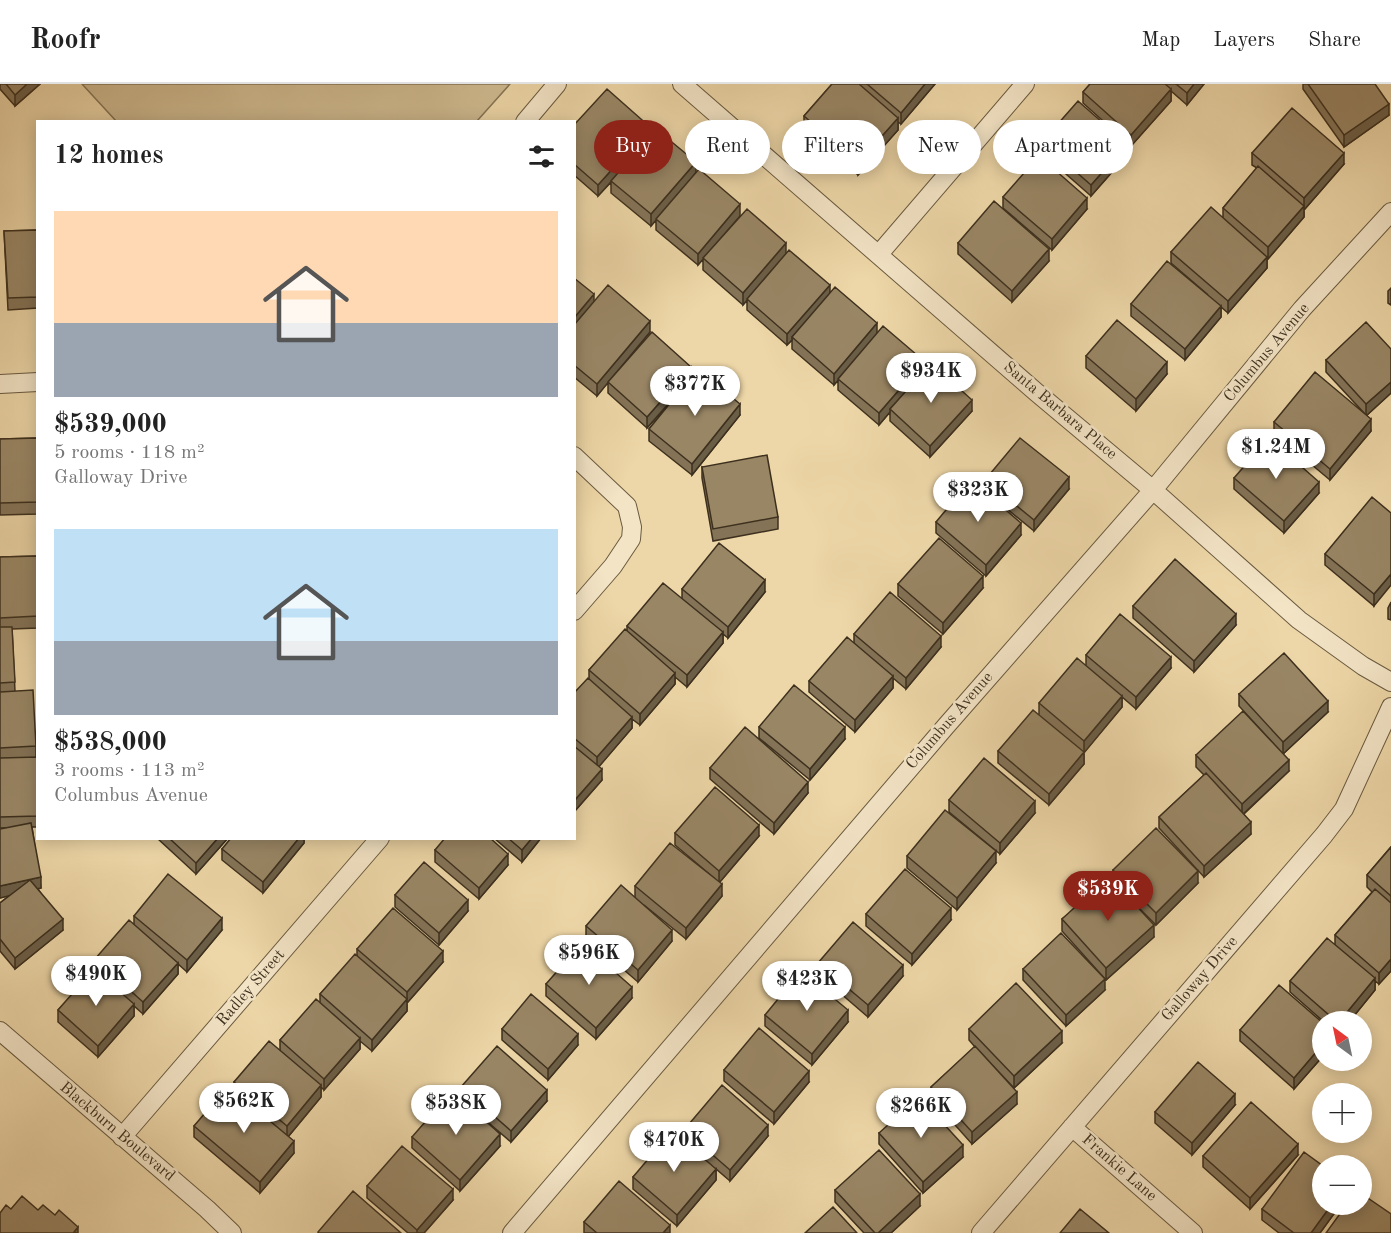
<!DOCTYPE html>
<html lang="en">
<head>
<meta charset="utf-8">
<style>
	:root { --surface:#fff; --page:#f2f2f2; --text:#222; --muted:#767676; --line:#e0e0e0; --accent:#8f2418 }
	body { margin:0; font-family:"Old Standard TT",serif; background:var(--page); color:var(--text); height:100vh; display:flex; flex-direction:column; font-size:22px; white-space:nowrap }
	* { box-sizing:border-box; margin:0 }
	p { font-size:20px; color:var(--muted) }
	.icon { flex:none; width:33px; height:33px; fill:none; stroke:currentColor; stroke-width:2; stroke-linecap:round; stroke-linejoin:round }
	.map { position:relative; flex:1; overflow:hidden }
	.panel { position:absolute; left:36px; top:36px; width:540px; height:720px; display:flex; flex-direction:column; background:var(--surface); border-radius:0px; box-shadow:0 3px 15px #0003 }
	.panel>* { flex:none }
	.guide { position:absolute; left:594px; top:36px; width:570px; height:54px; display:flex; gap:12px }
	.needle { width:39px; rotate:327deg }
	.fabs { position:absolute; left:1312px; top:927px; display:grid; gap:12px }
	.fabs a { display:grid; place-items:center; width:60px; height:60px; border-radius:50%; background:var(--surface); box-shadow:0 3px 15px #0003; font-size:30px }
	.price { position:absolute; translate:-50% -51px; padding:0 14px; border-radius:21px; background:#fff; color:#222; font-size:20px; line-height:39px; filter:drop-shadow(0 2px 3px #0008) }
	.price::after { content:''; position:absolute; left:50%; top:36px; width:18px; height:14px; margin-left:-9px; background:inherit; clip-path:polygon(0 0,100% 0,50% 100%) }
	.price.selected { background:var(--accent); color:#fff }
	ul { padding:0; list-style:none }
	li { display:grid; align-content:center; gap:12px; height:318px; padding:0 18px }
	li span { display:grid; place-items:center; height:186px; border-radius:0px; color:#555 }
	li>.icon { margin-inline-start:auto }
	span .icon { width:108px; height:108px; fill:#fffc; stroke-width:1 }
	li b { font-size:26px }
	h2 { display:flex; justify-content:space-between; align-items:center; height:72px; padding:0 18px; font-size:26px }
	.chip { padding:0 21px; border-radius:27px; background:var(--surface); box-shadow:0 3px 15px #0003; font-size:21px; line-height:54px }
	.chip.selected { background:var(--accent); color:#fff }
	header { display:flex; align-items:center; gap:36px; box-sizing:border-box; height:84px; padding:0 30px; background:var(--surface); border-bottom:2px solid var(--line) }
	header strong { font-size:28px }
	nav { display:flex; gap:33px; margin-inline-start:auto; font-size:21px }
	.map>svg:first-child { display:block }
	.green { fill:#cfba90; stroke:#867557; stroke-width:1.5 }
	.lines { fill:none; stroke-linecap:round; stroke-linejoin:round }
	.minor-casing { stroke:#695a40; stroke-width:20 }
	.minor { stroke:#f3e4c6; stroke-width:18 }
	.wall { fill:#847357; stroke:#3d301e; stroke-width:1.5 }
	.shaded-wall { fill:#6b5e47; stroke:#3d301e; stroke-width:1.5 }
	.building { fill:#998665; stroke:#3d301e; stroke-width:1.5 }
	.labels { text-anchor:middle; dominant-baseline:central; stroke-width:5; stroke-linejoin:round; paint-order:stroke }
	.street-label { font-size:16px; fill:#3d301e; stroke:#f3e4c6 }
</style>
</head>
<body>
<header>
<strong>Roofr</strong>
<nav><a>Map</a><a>Layers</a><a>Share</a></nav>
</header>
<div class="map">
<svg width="1391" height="1149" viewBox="0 0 1391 1149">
	<rect width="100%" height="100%" fill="#edd6a7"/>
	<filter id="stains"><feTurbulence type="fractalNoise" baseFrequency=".00333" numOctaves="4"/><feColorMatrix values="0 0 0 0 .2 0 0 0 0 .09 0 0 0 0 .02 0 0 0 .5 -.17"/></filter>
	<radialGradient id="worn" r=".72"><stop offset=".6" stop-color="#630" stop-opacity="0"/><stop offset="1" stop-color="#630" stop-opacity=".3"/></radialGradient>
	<path class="green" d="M82,0H510L477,37L117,38Z"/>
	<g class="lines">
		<g class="minor-casing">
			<path id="minor" d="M682,0L1036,308L1153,406L1299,536L1363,582L1391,598
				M525,38L557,0
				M879,170L1025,0
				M0,300L38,298
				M574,372L627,422L632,443L631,455L613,482L574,527
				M0,947L207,1125L232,1149
				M1072,1043L1193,1149
				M122,1053L380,754
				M512,1149L946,642L1153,406L1302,225L1391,128
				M981,1149L1324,751L1344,725L1391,623"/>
		</g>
		<use href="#minor" class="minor"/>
	</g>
	<path class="wall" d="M0,0H40L15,22L0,5Z
		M832,0H935L901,40L898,38V46L858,91L804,43V32Z
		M1090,0H1204L1187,21L1171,7V17L1131,62L1083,19V8Z
		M1303,0H1375L1389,31L1344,63L1303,5Z
		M574,41L650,52L696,89L740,132L725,149L786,169L830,210L972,327L930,373L890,337V328L879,341L838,306V296L834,301L792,265V256L787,261L747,226V216L743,221L703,186V175L698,181L656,146V136L651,142L611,109V97L613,96L598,112L574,91Z
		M1042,58L1127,71L1091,112L1042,69Z
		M1252,69L1344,80L1304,126V133L1268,175L1267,174V184L1228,229L1221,223V233L1185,276L1131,232V220L1207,210L1171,179V168L1223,133V124L1257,84L1252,81Z
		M1003,113L1087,125L1052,166L1003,124Z
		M38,146V224L8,226L4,147Z
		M958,159L1049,177L1012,218L958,170Z
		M574,194L594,217L650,248L616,289L691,294L740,331L692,391L649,357V345L683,304L647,344L608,309V298L597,312L574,293Z
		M1391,204V221L1388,219V207Z
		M1086,272L1167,290L1136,327L1086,284Z
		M1326,276L1391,309L1367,331L1371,347L1330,396L1274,349V338L1364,329L1326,288Z
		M38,354V430L0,431V355Z
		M702,383L778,433V445L713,457L702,394Z
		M1234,394L1319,409L1284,449L1234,405Z
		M985,396L1069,405L1034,447L985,407Z
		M1391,429L1374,522L1325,481V470Z
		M936,438L1021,451L986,492L936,449Z
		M38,472V544L12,545L15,607L36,662V673H38V743H32L41,804L38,805L63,846L15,885L0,867V819L10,811L0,814L7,744H0V473Z
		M898,500L983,504L943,550L898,512Z
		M682,505L765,508L728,554L723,550V559L687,603L675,593V600L640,641L632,635V644L599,682L602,696L574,728V609L589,595V586L627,546V542L682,515Z
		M1391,518V536L1388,535V524Z
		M1133,522L1236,541L1194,588L1133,534Z
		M854,550L941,563L906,605L893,594V604L855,648L809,608V597L854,559Z
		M1086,571L1171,584L1136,625L1122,613V623L1084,668V680L1049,721L998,679V667L1039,630V619L1086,581Z
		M1239,610L1328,628L1283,670L1239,622Z
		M759,643L845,655L810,696L759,654Z
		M1196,671L1289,687L1244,730L1251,750L1204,793L1159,744V733L1204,691L1196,683Z
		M710,684L808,709L774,750L710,695Z
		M949,716L1035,729L1000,770L949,728Z
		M675,749L759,752L719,799L722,812L686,855L644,821L672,857L638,898L586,853V842L635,813V802L714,794L675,761Z
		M157,754H228L196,790Z
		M304,754V759L263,809L222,776V765Z
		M494,754H541L522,778Z
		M1391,763V887L1379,900L1375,897V906L1349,938H1324L1290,908V897L1335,861V851L1372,808L1367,803V791Z
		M435,766L508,781L479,815L435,778Z
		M907,772L996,779L957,826L907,784Z
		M1113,786L1198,799L1156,841L1122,807L1154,853L1106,896L1062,847V835L1113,797Z
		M395,811L468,827L439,861L395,823Z
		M866,830L951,836L912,881L866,842Z
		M134,832L222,846L187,888L178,880V890L143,930L134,922V932L98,973L58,938V926L95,886V875L134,840Z
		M357,865L443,878L407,919V927L372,967L360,957V965L324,1006L321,1003V1013L288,1053L294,1069L260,1109L194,1053V1042L234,1007V998L280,967V956L320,918V910L357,872Z
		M818,879L903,892L868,933L818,890Z
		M1023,885L1105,906L1066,942L1023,896Z
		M546,900L632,914L596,955L546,912Z
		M765,931L848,938L812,981L765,942Z
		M1323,939V972L1294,1005L1240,957V946Z
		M502,945L578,961L548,996L502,956Z
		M969,945L1062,959L1014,1004L979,967L1017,1020L972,1060L931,1014V1003L975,963L969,956Z
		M724,986L809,998L774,1040L724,997Z
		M461,1003L547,1017L511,1058L461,1015Z
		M1235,1021L1192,1071L1155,1039V1028Z
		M684,1046L768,1052L730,1097L716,1085V1096L677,1142L633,1105V1093L684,1057Z
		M879,1049L963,1073L923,1109L879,1060Z
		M412,1053L500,1062L460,1107L412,1064Z
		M1298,1071L1250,1125L1203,1083V1072Z
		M367,1102L453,1116L424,1149H408L367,1114Z
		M835,1106L920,1122L891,1149H864L835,1118Z
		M1323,1120H1341L1320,1149H1279L1262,1136V1125Z
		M584,1138L670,1149H584Z"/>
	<path class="shaded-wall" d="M27,0H40L15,22V11Z
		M925,0H935L901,40V29Z
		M1194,0H1204L1187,21V9Z
		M1171,5V17L1131,62V51Z
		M1389,20V31L1344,63V51Z
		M898,34V46L858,91V79Z
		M650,43V55L598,112V101Z
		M1127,60V71L1091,112V101Z
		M1344,69V80L1304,126V114Z
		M696,78V89L651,142V130Z
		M1087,114V125L1052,166V155Z
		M740,120V132L698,181V170Z
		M1304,122V133L1268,175V163Z
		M786,159V171L743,221V209Z
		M1049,165V177L1012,218V207Z
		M1267,173V184L1228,229V217Z
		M830,201V212L792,253V256L787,261V250Z
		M594,210V222L574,245V234Z
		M1221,222V233L1185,276V265Z
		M650,237V248L597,312V300Z
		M877,239V251L834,301V290Z
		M924,277V288L890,325V328L879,341V329Z
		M1167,278V290L1136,327V315Z
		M691,283V294L647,344V333Z
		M1391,298V309L1366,332V320Z
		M972,316V327L930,373V362Z
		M740,320V331L692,391V380Z
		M1371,335V347L1330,396V385Z
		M1069,393V405L1034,447V436Z
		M1319,398V409L1284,449V437Z
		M1021,439V451L986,492V481Z
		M1391,490V501L1374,522V510Z
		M983,492V504L943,550V539Z
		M765,496V508L728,554V543Z
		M1236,530V541L1194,588V577Z
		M723,548V559L687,603V591Z
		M941,552V563L906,605V594Z
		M1171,573V584L1136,625V613Z
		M675,589V600L640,641V630Z
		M893,592V604L855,648V636Z
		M1122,612V623L1084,669V657Z
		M1328,617V628L1283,670V658Z
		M632,633V644L597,685V673Z
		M845,643V655L810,696V685Z
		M1084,668V680L1049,721V710Z
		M1289,676V687L1242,731V720Z
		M602,685V696L574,728V717Z
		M808,698V709L774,750V739Z
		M1035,717V729L1000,770V759Z
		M1251,738V750L1204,793V782Z
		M759,741V752L719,799V787Z
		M218,754H228L196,790V779Z
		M299,754H304V759L263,809V798Z
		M532,754H541L522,778V766Z
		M996,767V779L957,826V814Z
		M508,770V781L479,815V804Z
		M1198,787V799L1156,841V829Z
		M41,793V804L0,814V802Z
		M722,800V812L686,855V844Z
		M468,816V827L439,861V849Z
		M951,824V836L912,881V870Z
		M222,834V846L187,888V876Z
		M63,835V846L15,885V874Z
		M1154,841V853L1106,896V884Z
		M672,846V857L638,898V886Z
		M443,867V878L407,919V908Z
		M1391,875V887L1379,900V889Z
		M178,879V890L143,930V918Z
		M903,881V892L868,933V921Z
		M1375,894V906L1349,938H1339Z
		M1105,895V906L1066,942V931Z
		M632,903V914L596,955V944Z
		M407,915V927L372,967V956Z
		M134,920V932L98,973V962Z
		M848,926V938L812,981V970Z
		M1062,947V959L1014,1004V992Z
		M578,950V961L548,996V985Z
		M360,954V965L324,1006V995Z
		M1323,960V972L1294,1005V994Z
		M809,987V998L774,1040V1028Z
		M321,1001V1013L287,1054V1042Z
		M547,1006V1017L511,1058V1047Z
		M1017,1008V1020L972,1060V1048Z
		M1235,1010V1021L1192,1071V1059Z
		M768,1041V1052L730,1097V1086Z
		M500,1050V1062L460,1107V1096Z
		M294,1057V1069L260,1109V1098Z
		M1298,1060V1071L1250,1125V1114Z
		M963,1061V1073L923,1109V1098Z
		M716,1085V1096L677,1142V1131Z
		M453,1105V1116L424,1149H417V1146Z
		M920,1110V1122L891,1149H878Z
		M1332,1120H1341L1320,1149H1311Z
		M670,1141V1149H663Z
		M78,1143V1149H74V1148Z"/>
	<path class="building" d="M6,0H27L15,11Z
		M832,0H859L898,34L858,79L804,32Z
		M867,0H925L901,29Z
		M1090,0H1165L1171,5L1131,51L1083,8Z
		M1176,0H1194L1187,9Z
		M1308,0H1375L1389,20L1344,51Z
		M607,5L650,43L598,101L574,80V41Z
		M1078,17L1127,60L1091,101L1042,58Z
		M1292,24L1344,69L1304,114L1252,69Z
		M656,45L696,78L651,130L611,97Z
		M1039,72L1087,114L1052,155L1003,113Z
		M1258,82L1304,122L1268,163L1223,124Z
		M699,85L740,120L698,170L656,135Z
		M994,117L1049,165L1012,207L958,159Z
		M1211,123L1267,173L1228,217L1171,168Z
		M747,125L786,159L743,209L703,174Z
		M38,146V213L8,214L4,147Z
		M789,166L830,201L787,250L747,215Z
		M1167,177L1221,222L1185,265L1131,220Z
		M574,194L594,210L574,234Z
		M608,201L650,237L597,300L574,281V241Z
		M835,203L877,239L834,290L792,253Z
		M1117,236L1167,278L1136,315L1086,272Z
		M1366,238L1391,265V298L1366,320L1326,276Z
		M883,242L924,277L879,329L838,295Z
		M652,248L691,283L647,333L608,298Z
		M931,279L972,316L930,362L890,325Z
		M698,285L740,320L692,380L649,345Z
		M1315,288L1371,335L1330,385L1274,338Z
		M38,354V418L0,419V355Z
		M1020,354L1069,393L1034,436L985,396Z
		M1269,354L1319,398L1284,437L1234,394Z
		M767,371L778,433L713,445L702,383Z
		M971,396L1021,439L986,481L936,438Z
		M1372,413L1391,429V490L1374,510L1325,470Z
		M939,454L983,492L943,539L898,500Z
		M719,459L765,496L728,543L682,505Z
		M38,472V532L0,534V473Z
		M1175,475L1236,530L1194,577L1133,522Z
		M663,499L723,548L687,591L627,542Z
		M890,508L941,552L906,594L854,550Z
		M1120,530L1171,573L1136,613L1086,571Z
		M0,543H12L15,598L0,599Z
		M625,545L675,589L640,630L589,586Z
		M847,553L893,592L855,636L809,597Z
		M1284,569L1328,617L1283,658L1239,610Z
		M1077,574L1122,612L1084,657L1039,619Z
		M588,594L632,633L597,673L574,654V609Z
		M794,601L845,643L810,685L759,643Z
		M33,606L36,662L0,664V608Z
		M1033,626L1084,668L1049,710L998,667Z
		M1243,627L1289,676L1242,720L1196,671Z
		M745,643L808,698L774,739L710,684Z
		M574,662L602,685L574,717Z
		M38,673V732L0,733V674Z
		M984,674L1035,717L1000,759L949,716Z
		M1206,689L1251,738L1204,782L1159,733Z
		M715,703L759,741L719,787L675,749Z
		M945,726L996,767L957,814L907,772Z
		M31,739L41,793L0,802V745Z
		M1156,744L1198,787L1156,829L1113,786Z
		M169,754H218L196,779Z
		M231,754H299L263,798L222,765Z
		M445,754H490L508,770L479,804L435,766Z
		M508,754H532L522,766Z
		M670,759L722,800L686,844L635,802Z
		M1391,763V812L1367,791Z
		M424,778L468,816L439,849L395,811Z
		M905,785L951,824L912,870L866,830Z
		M168,790L222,834L187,876L134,832Z
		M1109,792L1154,841L1106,884L1062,835Z
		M30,796L63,835L15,874L0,855V819Z
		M621,801L672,846L638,886L586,842Z
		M1375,805L1391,819V875L1379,889L1335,851Z
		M393,824L443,867L407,908L357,865Z
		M129,836L178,879L143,918L95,875Z
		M853,838L903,881L868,921L818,879Z
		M1061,849L1105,895L1066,931L1023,885Z
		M1327,854L1375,894L1339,938H1337L1290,897Z
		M582,859L632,903L596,944L546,900Z
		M355,870L407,915L372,956L320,910Z
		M94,885L134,920L98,962L58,926Z
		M801,887L848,926L812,970L765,931Z
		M1016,899L1062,947L1014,992L969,945Z
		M1279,901L1323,939V960L1294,994L1240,946Z
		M531,910L578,950L548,985L502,945Z
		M316,915L360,954L324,995L280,956Z
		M759,944L809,987L774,1028L724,986Z
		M269,957L321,1001L287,1042L234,998Z
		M497,962L547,1006L511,1047L461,1003Z
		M975,962L1017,1008L972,1048L931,1003Z
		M1198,978L1235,1010L1192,1059L1155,1028Z
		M722,1001L768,1041L730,1086L684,1046Z
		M228,1002L294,1057L260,1098L194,1042Z
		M452,1007L500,1050L460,1096L412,1053Z
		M919,1013L963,1061L923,1098L879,1049Z
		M1251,1018L1298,1060L1250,1114L1203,1072Z
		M672,1047L716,1085L677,1131L633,1093Z
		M402,1062L453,1105L417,1146L367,1102Z
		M879,1066L920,1110L878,1149H875L835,1106Z
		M1304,1068L1323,1082V1120H1332L1311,1149H1294L1262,1125Z
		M619,1097L670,1141L663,1149H597L584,1138Z
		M353,1107L401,1149H318V1148Z
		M1362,1110L1391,1130V1149H1326L1347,1120H1362Z
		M22,1112L38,1126L43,1121L55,1131L59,1126L78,1143L74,1148L76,1149H0V1129L6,1121L11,1125Z
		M833,1123L857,1149H805Z
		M1080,1125L1109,1149H1060Z"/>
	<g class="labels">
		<g class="street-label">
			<text transform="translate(1267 269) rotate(-50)">Columbus Avenue</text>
			<text transform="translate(1060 327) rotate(40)">Santa Barbara Place</text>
			<text transform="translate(950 637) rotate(-49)">Columbus Avenue</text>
			<text transform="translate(1200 895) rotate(-49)">Galloway Drive</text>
			<text transform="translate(251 904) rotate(-49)">Radley Street</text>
			<text transform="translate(117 1048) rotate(40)">Blackburn Boulevard</text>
			<text transform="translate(1119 1084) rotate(41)">Frankie Lane</text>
		</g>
	</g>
	<rect width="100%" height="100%" filter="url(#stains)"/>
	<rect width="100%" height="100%" fill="url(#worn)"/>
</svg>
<div class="fabs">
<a><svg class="needle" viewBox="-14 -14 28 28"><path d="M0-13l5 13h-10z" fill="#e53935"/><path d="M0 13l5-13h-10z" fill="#767676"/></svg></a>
<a>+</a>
<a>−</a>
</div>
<b class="price" style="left:931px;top:320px">$934K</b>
<b class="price" style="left:695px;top:333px">$377K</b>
<b class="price" style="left:1276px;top:396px">$1.24M</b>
<b class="price" style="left:978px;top:439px">$323K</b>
<b class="price selected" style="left:1108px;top:838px">$539K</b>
<b class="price" style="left:589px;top:902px">$596K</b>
<b class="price" style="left:96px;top:923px">$490K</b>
<b class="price" style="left:807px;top:928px">$423K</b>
<b class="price" style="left:244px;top:1050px">$562K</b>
<b class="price" style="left:456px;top:1052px">$538K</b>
<b class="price" style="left:921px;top:1055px">$266K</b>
<b class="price" style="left:674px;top:1089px">$470K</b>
<div class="guide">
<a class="chip selected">Buy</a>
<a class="chip">Rent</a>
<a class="chip">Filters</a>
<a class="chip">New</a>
<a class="chip">Apartment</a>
</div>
<section class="panel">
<h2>12 homes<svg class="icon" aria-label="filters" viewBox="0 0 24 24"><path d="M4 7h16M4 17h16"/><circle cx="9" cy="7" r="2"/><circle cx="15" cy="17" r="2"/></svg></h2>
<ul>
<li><span style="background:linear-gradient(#ffd9b3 60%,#9aa5b1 0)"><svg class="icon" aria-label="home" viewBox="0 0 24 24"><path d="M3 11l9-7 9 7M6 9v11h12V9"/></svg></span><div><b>$539,000</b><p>5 rooms · 118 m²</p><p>Galloway Drive</p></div></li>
<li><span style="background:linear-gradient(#bfe0f5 60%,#9aa5b1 0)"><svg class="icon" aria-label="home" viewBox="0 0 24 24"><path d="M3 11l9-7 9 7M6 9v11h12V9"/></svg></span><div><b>$538,000</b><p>3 rooms · 113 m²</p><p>Columbus Avenue</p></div></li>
</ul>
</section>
</div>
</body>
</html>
